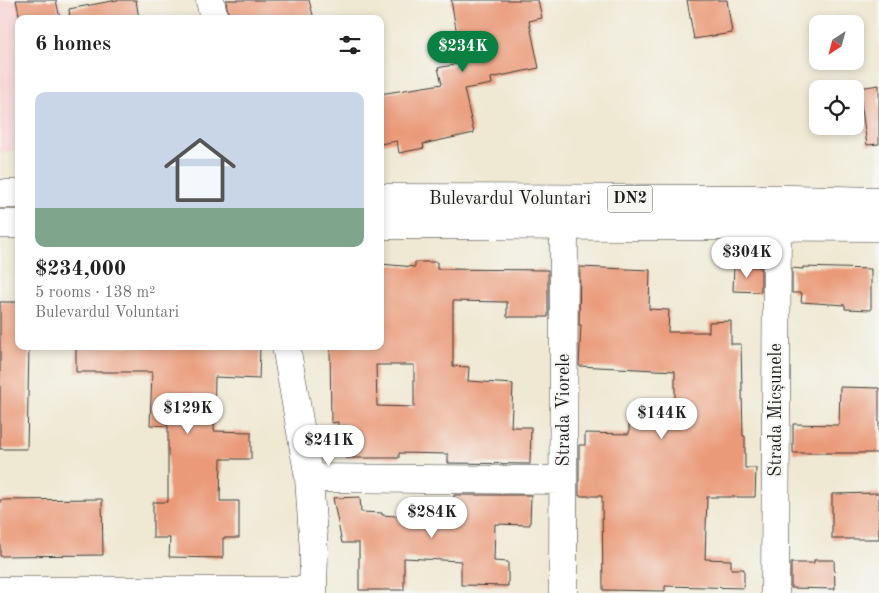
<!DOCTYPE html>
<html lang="en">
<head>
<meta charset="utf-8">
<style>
	:root { --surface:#fff; --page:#f2f2f2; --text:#222; --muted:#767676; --accent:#0b8043 }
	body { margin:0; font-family:"Old Standard TT",serif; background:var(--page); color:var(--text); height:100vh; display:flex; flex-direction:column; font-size:19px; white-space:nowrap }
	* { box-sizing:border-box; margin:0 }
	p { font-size:16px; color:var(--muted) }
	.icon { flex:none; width:28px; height:28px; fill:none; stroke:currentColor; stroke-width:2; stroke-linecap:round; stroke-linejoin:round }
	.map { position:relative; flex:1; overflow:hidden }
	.sheet { position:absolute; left:15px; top:15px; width:369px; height:335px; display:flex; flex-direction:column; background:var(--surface); border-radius:10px; box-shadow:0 2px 8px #0003 }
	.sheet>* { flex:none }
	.needle { width:32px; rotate:216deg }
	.fabs { position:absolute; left:809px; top:15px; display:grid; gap:10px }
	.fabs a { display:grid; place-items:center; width:55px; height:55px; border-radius:10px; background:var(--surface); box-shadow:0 2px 8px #0003; font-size:25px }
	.price { position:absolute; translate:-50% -42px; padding:0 11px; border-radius:18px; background:#fff; color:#222; font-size:16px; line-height:32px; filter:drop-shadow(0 1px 2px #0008) }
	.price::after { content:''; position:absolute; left:50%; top:30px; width:15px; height:11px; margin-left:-8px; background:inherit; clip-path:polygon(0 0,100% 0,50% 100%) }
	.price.current { background:var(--accent); color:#fff }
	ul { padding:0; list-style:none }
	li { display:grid; align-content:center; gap:10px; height:265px; padding:0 20px }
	li span { display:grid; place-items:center; height:155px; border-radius:10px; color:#555 }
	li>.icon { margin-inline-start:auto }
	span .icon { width:90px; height:90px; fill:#fffc; stroke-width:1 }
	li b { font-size:21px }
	h2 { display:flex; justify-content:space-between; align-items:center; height:60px; padding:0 20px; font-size:21px }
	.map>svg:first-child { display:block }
	.built { fill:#f7cfd0 }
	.building { fill:#ea9a78; fill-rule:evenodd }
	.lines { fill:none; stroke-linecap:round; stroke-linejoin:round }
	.minor-casing { stroke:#3c3b37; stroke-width:29 }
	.highway-casing { stroke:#3c3b37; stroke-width:29 }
	.minor { stroke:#fff; stroke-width:28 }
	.highway { stroke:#fff; stroke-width:28 }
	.labels { text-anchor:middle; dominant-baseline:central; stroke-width:4; stroke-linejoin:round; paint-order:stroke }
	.shield { fill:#f6f6f2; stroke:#5d5d5c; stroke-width:1 }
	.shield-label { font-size:16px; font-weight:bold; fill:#1c1c1c }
	.street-label { font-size:18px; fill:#1c1c1c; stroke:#f6f6f2 }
</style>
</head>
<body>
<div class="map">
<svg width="879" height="593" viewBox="0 0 879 593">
	<rect width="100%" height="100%" fill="#f6f6f2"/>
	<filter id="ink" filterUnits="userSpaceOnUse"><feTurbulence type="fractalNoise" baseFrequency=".02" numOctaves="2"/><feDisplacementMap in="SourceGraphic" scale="10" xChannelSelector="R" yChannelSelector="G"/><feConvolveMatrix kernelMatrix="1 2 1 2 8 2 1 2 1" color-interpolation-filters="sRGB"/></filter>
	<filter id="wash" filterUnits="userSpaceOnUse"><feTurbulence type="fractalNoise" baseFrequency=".0096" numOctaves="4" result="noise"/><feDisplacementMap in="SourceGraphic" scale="20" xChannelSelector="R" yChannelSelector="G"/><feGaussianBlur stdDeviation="1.12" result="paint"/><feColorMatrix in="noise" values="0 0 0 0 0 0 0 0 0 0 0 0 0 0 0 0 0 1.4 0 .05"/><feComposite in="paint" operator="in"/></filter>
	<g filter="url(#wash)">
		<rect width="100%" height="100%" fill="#efe8d2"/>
		<path class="built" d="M0,0H60L64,19H19V151L0,152Z"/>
		<g id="blocks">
			<path class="building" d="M16,0H56L60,19H20Z
				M117,0H136L139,19H70L69,9Z
				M226,0H309L314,19H229Z
				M451,0H538L542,18L529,21L539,68L491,78L492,84L464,89L474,133L423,144L424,148L399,153L397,141L380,144V94L442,84L438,68L462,63Z
				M687,0H727L732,33L694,39Z
				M879,85V144L867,145L859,88Z
				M415,262H437V269L548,270V317H507V302L453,301V366L469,367L468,381L513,384L511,427H531L530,464L448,463V454L399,453V458H346V433L338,434V422L331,423L330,346H380V264L415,267ZM376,365H414V407L377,406Z
				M734,266L761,267V292L733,291Z
				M580,267L650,270L649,309L669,310L668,332H709V322L731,321V344H741L743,436H745V468H756L755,497H707L705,559L731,560V569H744V588L665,586V591L603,590L602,496H579V445H585V433L629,434V411L675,412V371L579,366L581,325H579Z
				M803,267L871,269V310L845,309V305L801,302L802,293H792V268L803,269Z
				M0,302H19V346H29L27,449H0Z
				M76,346H260L259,379L215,377L214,431L251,432V459H221L220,501H239V538H223V558L169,557L170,538H153V502H168V426L150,425L152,372H76Z
				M840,387L879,388V453H793V424L839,425Z
				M879,493V539H832V494Z
				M454,495H531L530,525L495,524L494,561L508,562V586L461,585V561L404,558V590H359V543H342L333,498L360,497L361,512L382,513V515L453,520Z
				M102,499L103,555L0,556V500Z
				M814,560H834L835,589L791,588V563H814Z"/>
		</g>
	</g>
	<g filter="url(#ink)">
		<use href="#blocks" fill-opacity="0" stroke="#3c3b37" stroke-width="1"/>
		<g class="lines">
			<g class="minor-casing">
				<path id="minor" d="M210,0L214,19
					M286,346L309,478L314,552L313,593
					M309,478L563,480
					M0,591H313
					M563,593L564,226
					M775,593L777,226"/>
			</g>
			<g class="highway-casing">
				<path id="highway" d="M0,194H19
					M380,198L792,199L879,201
					M0,224H19
					M380,225L879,227"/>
			</g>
			<use href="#minor" class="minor"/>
			<use href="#highway" class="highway"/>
		</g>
	</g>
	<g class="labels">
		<rect class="shield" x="607.5" y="185.5" width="45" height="27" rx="4"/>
		<g class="shield-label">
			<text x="630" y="199">DN2</text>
		</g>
		<g class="street-label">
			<text x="510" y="199">Bulevardul Voluntari</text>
			<text transform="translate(564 410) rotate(-90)">Strada Viorele</text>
			<text transform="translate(776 410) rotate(-90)">Strada Micșunele</text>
		</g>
	</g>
</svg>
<div class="fabs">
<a><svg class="needle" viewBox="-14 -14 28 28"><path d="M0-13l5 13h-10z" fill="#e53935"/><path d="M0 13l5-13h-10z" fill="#767676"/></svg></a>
<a><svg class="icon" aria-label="locate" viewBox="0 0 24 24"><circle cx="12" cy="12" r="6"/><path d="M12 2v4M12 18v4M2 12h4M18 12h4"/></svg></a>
</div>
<b class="price current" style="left:463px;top:73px">$234K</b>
<b class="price" style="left:747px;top:279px">$304K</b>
<b class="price" style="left:188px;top:435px">$129K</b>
<b class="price" style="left:662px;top:440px">$144K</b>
<b class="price" style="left:329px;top:467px">$241K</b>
<b class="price" style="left:432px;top:539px">$284K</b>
<section class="sheet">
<h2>6 homes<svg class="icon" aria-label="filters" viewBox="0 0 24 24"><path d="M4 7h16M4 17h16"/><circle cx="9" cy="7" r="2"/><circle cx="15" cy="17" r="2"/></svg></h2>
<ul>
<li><span style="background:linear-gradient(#c9d6e8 75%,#7fa58c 0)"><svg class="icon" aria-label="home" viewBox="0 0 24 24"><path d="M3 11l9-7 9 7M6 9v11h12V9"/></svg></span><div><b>$234,000</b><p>5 rooms · 138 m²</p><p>Bulevardul Voluntari</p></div></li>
</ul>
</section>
</div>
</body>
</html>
